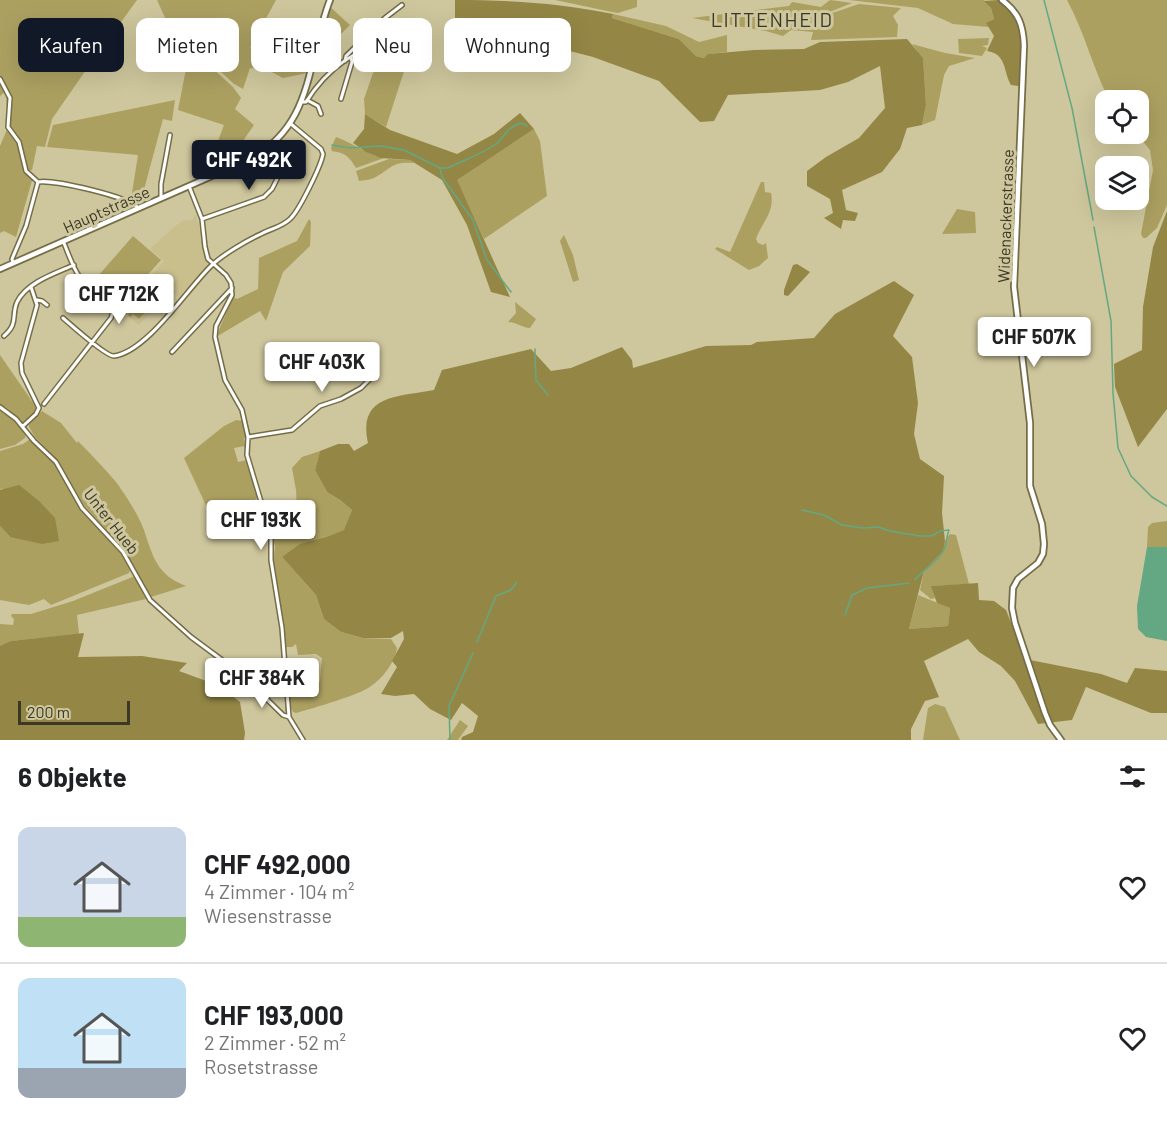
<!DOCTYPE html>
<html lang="de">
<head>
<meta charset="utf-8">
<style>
	:root { --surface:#fff; --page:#f6f6f6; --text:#202124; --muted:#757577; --line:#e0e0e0; --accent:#111827 }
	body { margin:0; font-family:Barlow,sans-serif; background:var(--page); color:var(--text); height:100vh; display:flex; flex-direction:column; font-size:22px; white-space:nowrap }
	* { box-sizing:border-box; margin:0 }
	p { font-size:20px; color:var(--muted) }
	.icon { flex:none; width:33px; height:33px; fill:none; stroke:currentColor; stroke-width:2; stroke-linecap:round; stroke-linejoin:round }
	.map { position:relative; height:740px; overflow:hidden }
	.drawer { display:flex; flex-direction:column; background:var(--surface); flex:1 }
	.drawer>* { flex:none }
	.hud { position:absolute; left:18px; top:18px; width:600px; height:54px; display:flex; gap:12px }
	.controls { position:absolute; left:1095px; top:90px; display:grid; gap:12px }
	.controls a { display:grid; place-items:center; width:54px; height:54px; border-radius:12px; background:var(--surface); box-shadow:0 6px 24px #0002; font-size:30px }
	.scale { position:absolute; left:18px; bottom:15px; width:112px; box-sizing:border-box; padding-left:6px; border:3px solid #3b3827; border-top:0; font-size:16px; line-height:21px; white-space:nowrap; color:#3b3827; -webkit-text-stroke:4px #cec69c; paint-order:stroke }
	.price { position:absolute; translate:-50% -51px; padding:0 14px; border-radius:6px; background:#fff; color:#222; font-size:20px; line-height:39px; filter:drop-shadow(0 2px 3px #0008) }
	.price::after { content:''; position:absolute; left:50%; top:36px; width:18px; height:14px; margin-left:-9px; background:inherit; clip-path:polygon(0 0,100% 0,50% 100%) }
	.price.selected { background:var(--accent); color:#fff }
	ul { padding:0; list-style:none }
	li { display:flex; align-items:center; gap:18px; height:150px; padding:0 18px }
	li+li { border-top:2px solid var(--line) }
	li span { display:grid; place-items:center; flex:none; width:168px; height:120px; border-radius:12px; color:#555 }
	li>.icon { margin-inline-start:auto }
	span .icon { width:72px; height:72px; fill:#fffc; stroke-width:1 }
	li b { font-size:26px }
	h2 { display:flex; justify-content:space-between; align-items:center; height:72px; padding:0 18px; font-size:26px }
	.tag { padding:0 21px; border-radius:12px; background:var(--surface); box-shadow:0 6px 24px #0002; font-size:21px; line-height:54px }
	.tag.selected { background:var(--accent); color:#fff }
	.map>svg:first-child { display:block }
	.built { fill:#c8bf8d }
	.green { fill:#aca061 }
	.forest { fill:#948745 }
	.water { fill:#64a883 }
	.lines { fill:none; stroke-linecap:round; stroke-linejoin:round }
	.stream { stroke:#64a883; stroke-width:1.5 }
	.street-casing { stroke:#756d47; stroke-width:6 }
	.secondary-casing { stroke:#756d47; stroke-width:8 }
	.street { stroke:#fff; stroke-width:3 }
	.secondary { stroke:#fff; stroke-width:4.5 }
	.labels { text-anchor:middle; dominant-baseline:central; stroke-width:6; stroke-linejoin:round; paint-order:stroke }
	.street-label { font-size:16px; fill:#3b3827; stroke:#cec69c }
	.quarter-label { font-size:20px; letter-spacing:1.5px; fill:#3b3827; stroke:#cec69c }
</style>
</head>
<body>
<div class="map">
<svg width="1167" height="740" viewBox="0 0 1167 740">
	<rect width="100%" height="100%" fill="#cec69c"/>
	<path class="built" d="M196,214L208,267L182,299L171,292L159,302L139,325L121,310L164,261L150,249L173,228L182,221L192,220Z"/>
	<path class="green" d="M0,0H137L97,55L40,48L95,57L52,119L45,147L37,146L32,170L26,171L33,177L16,237L4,231L0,233V146L8,127L6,91L0,96Z
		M157,0H276L250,48L288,70L322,15L307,73L283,78L268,70L250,68L243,89L234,84L166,20Z
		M555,0H637V7L618,13L612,12Z
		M830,0L852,3L797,25L859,4L901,8L893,16L898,25L897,37L811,40L813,32L791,30L783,36L766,31L692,18L789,6L792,2L821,7Z
		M849,0H984L991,8L994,19L987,23L989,27L953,24L918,8Z
		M1067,0H1167V205L1157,228L1146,238H1143L1141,234L1153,170L1150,150L1137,134L1138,100H1109C1093,68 1084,31 1067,0Z
		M329,6L350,25L333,42L320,38Z
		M613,14L666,26L699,42L727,35V52L709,54L704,58L696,56L679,39L612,18Z
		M989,38L988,45L982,46L987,48L982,56L959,53L958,39Z
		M912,44L945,53L975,58L949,66L944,75L935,120L922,125L926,105L923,59Z
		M187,45L233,87L241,98L235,109L254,125L238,148L218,141L224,125L178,110L187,64L194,57L186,50Z
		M412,52L418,58L406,65L386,127L365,114L364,99L373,73L399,53L402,58Z
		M175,100L172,121L163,119L142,197L131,199L138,155L47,147L53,125Z
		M534,129L540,141L547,196L484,239L456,180Z
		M336,137C353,143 368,155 384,158L356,168C349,156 345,153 332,151L331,148Z
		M389,159L410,160L414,163C391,161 391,169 374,178C369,180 364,180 359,181L356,171Z
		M761,182H764L765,192L771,193C775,212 762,222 756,239L758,243L763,245L766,243L768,258L759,266L749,270L715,249L717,247L730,252Z
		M957,209L975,212L976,233L942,234Z
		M309,219L311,222L310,246L283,272L266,321L260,311L216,337L233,297L237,299L258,289L259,258L297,241Z
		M564,235L573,255L579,280L573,282L560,241Z
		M133,236L161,260L125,300L98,276Z
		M153,286L166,296L158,302L147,293Z
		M146,293L155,301L139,319L133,314L130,317L128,315Z
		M515,302L536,319L530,328C522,328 517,322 508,322L516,313Z
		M0,355L36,407L35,412L22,423L7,408L0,405Z
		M0,409L18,422L26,433L25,438L15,445L0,449Z
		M42,411L61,423L77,443L78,441C91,454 104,468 116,482C125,494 139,516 144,530C153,557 157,575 186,586L151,597L123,548L84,505L58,461L35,437L29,427V423Z
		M236,420L243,421L246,438H244L245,446L234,448L238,462L247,460L258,497C246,509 226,514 216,527L184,458L224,426Z
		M30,439L54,462L86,513L119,551L130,570L129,573L51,605L44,599L29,605L0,600V526L10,537L2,488L0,490V451L23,444Z
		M320,451L315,470L327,492L340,500L352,510L345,530L282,557L316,595L324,619L341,632L363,638L391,639L397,648C395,662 383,678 371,686C360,695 313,708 296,713L293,712L289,704V690L316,691L320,680L322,658L316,654L298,655L296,644L292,647H284V623L273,567L275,546L266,511L274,517L295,512L297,510L296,490L292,468L302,457Z
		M1167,521V547H1147L1148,527L1152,523Z
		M950,534L956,535L969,584L932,586L935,598L931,599L920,590L924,571L942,551L945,541Z
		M135,576L146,599L77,615L79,634L12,641L0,647V624L13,625L14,619L11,616L12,614H31L73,601Z
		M918,595L950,608L948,626L909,629Z
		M935,704L945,707L960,740H923L928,708Z
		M460,720L468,726L458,740H447Z"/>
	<path class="forest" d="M455,0C510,0 559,3 613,14L612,18L679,39L696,56L704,58L708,54L754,50L804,49L820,42L907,39L923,58L926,105L922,125L907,128L900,149L882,172L842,190L846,210L858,213L855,221L843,220L841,229L824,218L833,213L830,199L807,186V171L826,157L859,138L885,108L880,66L848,82L820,90L728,95L714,121L700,122L659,81L593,57L458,22L455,19Z
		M998,0L1010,8L1024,27L1020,84L1018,86L1011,85C1003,71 1007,54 987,51L994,36L986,23L994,19L991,8L984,1Z
		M520,113L534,129L457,180L510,297L491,292L467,225L442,180L410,160L381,158L366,152L353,143L364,129L365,114L390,130L457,154L494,134Z
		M1167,211V409L1138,447L1115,387L1114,364L1142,350L1143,307L1153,247Z
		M797,264L810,272L788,296L784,295V290L793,265Z
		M894,281L914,295L893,336L912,357L918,403L914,434L920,459L944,476L942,513L945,541L943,551L924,571L909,629L948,626L950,608L937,603L931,586L978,583L979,600L994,601L1006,610L1025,659L1101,674L1127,683L1135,668L1167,671V713H1151L1086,687L1072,720L1038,724L1015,681L1001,666L979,652L968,639L924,661L939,697L925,701L911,729V740H461L462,737L473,732L478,716L462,703L451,720L430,709L414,694L395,696L381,694L397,667L392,661L404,639L403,631L391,638H363L341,632L324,619L316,595L282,557L300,544L327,537L344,530L352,510L340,500L327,492L315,470L320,451L338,444H349L354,451L368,443C357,394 399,397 434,390L442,370L531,349L551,371L571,368L622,347L632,360L633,368L706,346L751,345L757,342L814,338L835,314Z
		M19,485L39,501L55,518L59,541L42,544L10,537L0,526V490Z
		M84,633L78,657L142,656L187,663L179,671L220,686L240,702L245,733L244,740H0V646L11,641Z"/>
	<path class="water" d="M1147,547H1167V641L1146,637L1138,629L1137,606Z"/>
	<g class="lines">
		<path class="stream" d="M1044,0L1072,108L1093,220
			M332,145L350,148L380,146L404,150L440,168L442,177L473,220L487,260L511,292
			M441,168H448C464,160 482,154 496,144C506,137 503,129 521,123L527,126
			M1094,227L1111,321L1113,393L1118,448L1131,476L1152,497L1167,506
			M535,349L536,380L548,395
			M802,510L824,515L842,525L863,528L878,527L890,531L920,536H932L940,531L949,530C946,537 947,544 944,550C938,562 923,570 915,580
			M845,615L852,595L867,588L909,583
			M477,642L496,596L511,590L517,582
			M450,740L449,706L473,653"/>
		<g class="street-casing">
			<path id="street" d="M345,61L346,56L385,18L402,5
				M0,79L10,98L8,127L19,142L26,171L38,182
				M341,99L352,62L351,57
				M307,100L318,106L321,114
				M302,102H306C325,72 359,41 397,46
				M189,186L202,219L205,247L208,259L226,275L231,283L232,295L216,326L215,337L225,380L242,410L248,437L247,455L271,535V560L282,628L289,717L303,740
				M161,198V184L170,135
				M202,219L264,197L272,189L282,169L267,148
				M13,263L12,259L26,226L38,182C53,179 130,197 138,208
				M37,300L42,301L47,305
				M63,318C71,325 107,357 114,356C147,352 188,288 211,266C222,255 246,241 261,234C270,229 282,227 290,219C299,211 321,166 323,154L321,149L291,124
				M4,336C19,323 11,316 17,302C27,282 56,273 74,265
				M172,352L232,288
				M44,404L111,318C119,300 88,289 79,276C72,266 68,252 63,241
				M0,407L16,419L34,441L56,462L82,508L123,552L150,600L191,637L241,674L283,715L289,717
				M23,426L36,414L39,408L22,373L21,363L37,305L31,287
				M248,437L292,430L320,406L341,399L361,388L370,379"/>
		</g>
		<g class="secondary-casing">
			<path id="secondary" d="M1002,0C1019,13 1023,25 1024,45L1014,287L1030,423V486L1042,524L1044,544L1043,554L1038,563L1018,579L1013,588L1012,608L1015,623L1045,713L1050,725L1061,740
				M0,269L246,161C315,127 306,62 330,0"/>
		</g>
		<use href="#street" class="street"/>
		<use href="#secondary" class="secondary"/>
	</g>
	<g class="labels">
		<g class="street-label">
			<text transform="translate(106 209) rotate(-24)">Hauptstrasse</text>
			<text transform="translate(1005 216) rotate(-88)">Widenackerstrasse</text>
			<text transform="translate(112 521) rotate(52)">Unter Hueb</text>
		</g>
		<g class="quarter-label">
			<text x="772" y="19">LITTENHEID</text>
		</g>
	</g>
</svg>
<div class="controls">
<a><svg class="icon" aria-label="locate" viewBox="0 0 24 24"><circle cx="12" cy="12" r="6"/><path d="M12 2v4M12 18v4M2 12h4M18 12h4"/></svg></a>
<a><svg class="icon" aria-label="layers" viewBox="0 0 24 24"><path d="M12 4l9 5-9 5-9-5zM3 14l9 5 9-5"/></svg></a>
</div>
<div class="scale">200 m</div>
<b class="price selected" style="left:249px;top:191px">CHF 492K</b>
<b class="price" style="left:119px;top:325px">CHF 712K</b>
<b class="price" style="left:1034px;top:368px">CHF 507K</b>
<b class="price" style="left:322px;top:393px">CHF 403K</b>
<b class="price" style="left:261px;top:551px">CHF 193K</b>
<b class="price" style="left:262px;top:709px">CHF 384K</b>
<div class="hud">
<a class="tag selected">Kaufen</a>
<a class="tag">Mieten</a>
<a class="tag">Filter</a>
<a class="tag">Neu</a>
<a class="tag">Wohnung</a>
</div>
</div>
<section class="drawer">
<h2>6 Objekte<svg class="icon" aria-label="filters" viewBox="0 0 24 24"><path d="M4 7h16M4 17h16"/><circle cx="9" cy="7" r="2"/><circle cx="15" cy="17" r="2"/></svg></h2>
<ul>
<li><span style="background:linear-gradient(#c9d6e8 75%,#8fb573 0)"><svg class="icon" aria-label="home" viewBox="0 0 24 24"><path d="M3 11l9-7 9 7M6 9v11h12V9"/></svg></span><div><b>CHF 492,000</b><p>4 Zimmer · 104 m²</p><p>Wiesenstrasse</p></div><svg class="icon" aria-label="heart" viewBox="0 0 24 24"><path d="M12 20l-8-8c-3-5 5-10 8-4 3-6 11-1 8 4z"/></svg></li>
<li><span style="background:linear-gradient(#bfe0f5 75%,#9aa5b1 0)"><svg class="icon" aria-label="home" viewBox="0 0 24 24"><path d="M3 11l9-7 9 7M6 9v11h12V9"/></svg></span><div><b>CHF 193,000</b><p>2 Zimmer · 52 m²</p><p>Rosetstrasse</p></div><svg class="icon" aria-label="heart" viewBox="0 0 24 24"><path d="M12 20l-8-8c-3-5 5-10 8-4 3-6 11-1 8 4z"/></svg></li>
</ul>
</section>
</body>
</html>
